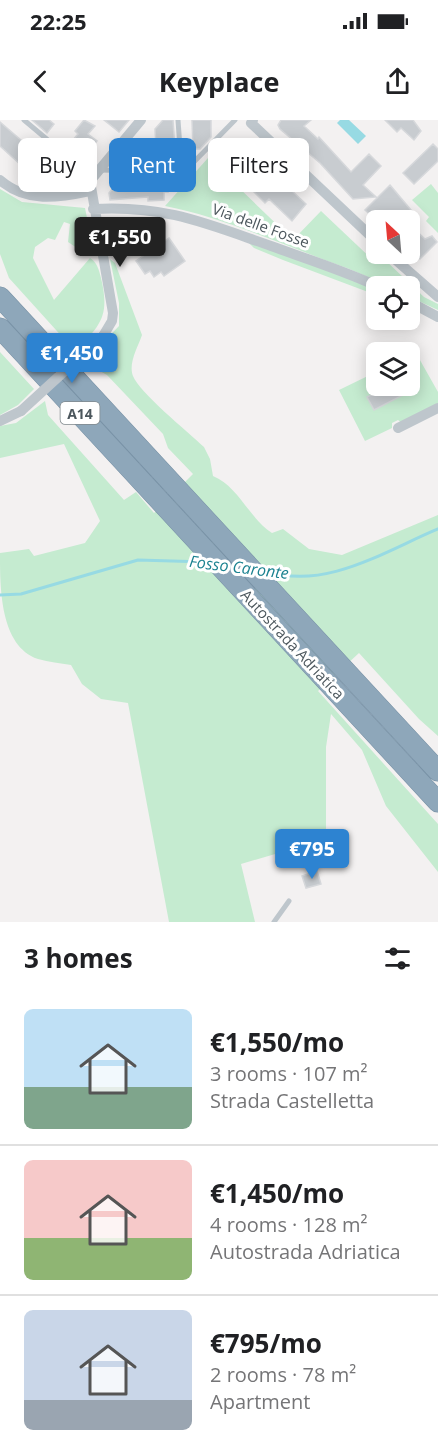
<!DOCTYPE html>
<html lang="en">
<head>
<meta charset="utf-8">
<style>
	:root { --surface:#fff; --page:#f6f6f6; --text:#202124; --muted:#757577; --line:#e0e0e0; --accent:#2d83d1 }
	body { margin:0; font-family:"Open Sans",sans-serif; background:var(--page); color:var(--text); height:100vh; display:flex; flex-direction:column; font-size:22px; white-space:nowrap }
	* { box-sizing:border-box; margin:0 }
	p { font-size:20px; color:var(--muted) }
	.icon { flex:none; width:33px; height:33px; fill:none; stroke:currentColor; stroke-width:2; stroke-linecap:round; stroke-linejoin:round }
	.map { position:relative; height:802px; overflow:hidden }
	.sheet { display:flex; flex-direction:column; background:var(--surface); flex:1 }
	.sheet>* { flex:none }
	.guide { position:absolute; left:18px; top:18px; width:402px; height:54px; display:flex; gap:12px }
	.needle { width:39px; rotate:334deg }
	.fabs { position:absolute; left:366px; top:90px; display:grid; gap:12px }
	.fabs a { display:grid; place-items:center; width:54px; height:54px; border-radius:9px; background:var(--surface); box-shadow:0 3px 15px #0003; font-size:30px }
	.price { position:absolute; translate:-50% -51px; padding:0 14px; border-radius:6px; background:var(--accent); color:#fff; font-size:20px; line-height:39px; filter:drop-shadow(0 2px 3px #0008) }
	.price::after { content:''; position:absolute; left:50%; top:36px; width:18px; height:14px; margin-left:-9px; background:inherit; clip-path:polygon(0 0,100% 0,50% 100%) }
	.price.current { background:#222; color:#fff }
	ul { padding:0; list-style:none }
	li { display:flex; align-items:center; gap:18px; height:150px; padding:0 24px }
	li+li { border-top:2px solid var(--line) }
	li span { display:grid; place-items:center; flex:none; width:168px; height:120px; border-radius:9px; color:#555 }
	li>.icon { margin-inline-start:auto }
	span .icon { width:72px; height:72px; fill:#fffc; stroke-width:1 }
	li b { font-size:26px }
	h2 { display:flex; justify-content:space-between; align-items:center; height:72px; padding:0 24px; font-size:26px }
	.chip { padding:0 21px; border-radius:9px; background:var(--surface); box-shadow:0 3px 15px #0003; font-size:21px; line-height:54px }
	.chip.current { background:var(--accent); color:#fff }
	.status { display:flex; justify-content:space-between; align-items:center; height:42px; padding:0 30px; background:var(--surface); direction:ltr }
	.status svg { height:16px; fill:currentColor }
	header { display:flex; justify-content:space-between; align-items:center; height:78px; padding:0 24px; background:var(--surface); font-size:27px; font-weight:700 }
	.map>svg:first-child { display:block }
	.green { fill:#c5ebd0 }
	.water { fill:#97dae3 }
	.lines { fill:none; stroke-linecap:round; stroke-linejoin:round }
	.stream { stroke:#97dae3; stroke-width:3 }
	.building { fill:#c8ccd0; stroke:#d6d8db; stroke-width:1.5 }
	.motorway-casing { stroke:#7992a6; stroke-width:21 }
	.service { stroke:#bec6cc; stroke-width:5 }
	.minor { stroke:#bec6cc; stroke-width:10 }
	.motorway { stroke:#8ea7ba; stroke-width:20 }
	.minor-bridge { stroke:#bec6cc; stroke-width:10 }
	.labels { text-anchor:middle; dominant-baseline:central; stroke-width:6; stroke-linejoin:round; paint-order:stroke }
	.shield { fill:#fff; stroke:#81898d; stroke-width:1.5 }
	.shield-label { font-size:14px; font-weight:bold; fill:#4b565c }
	.street-label { font-size:15px; fill:#4b565c; stroke:#fff }
	.water-label { font-size:16px; font-style:italic; fill:#1b8290; stroke:#fff }
</style>
</head>
<body>
<div class="status"><b>22:25</b><svg viewBox="0 0 49 12"><path d="M0 12V9h3v3zM5 12V6h3v6zM10 12V3h3v9zM15 12V0h3v12zM26 1h20v11H26zM47 4h2v5h-2z"/></svg></div>
<header><svg class="icon" aria-label="back" viewBox="0 0 24 24"><path d="M15 5l-7 7 7 7"/></svg>Keyplace<svg class="icon" aria-label="share" viewBox="0 0 24 24"><path d="M12 15V3M7 8l5-5 5 5M5 13v7h14v-7"/></svg></header>
<div class="map">
<svg width="438" height="802" viewBox="0 0 438 802">
	<rect width="100%" height="100%" fill="#f3f1f1"/>
	<path class="green" d="M208,38L293,120L321,91L377,144L383,138L424,177L438,184V190L410,177V166C380,166 371,157 344,147C285,126 226,98 165,86Z
		M431,64L438,73V113L426,101L429,97L412,80Z
		M0,69L22,82L85,88L93,127L80,130L68,122L70,104L64,102L55,120L48,118L35,127L33,138L54,180L90,138C97,142 99,150 101,158C110,196 101,205 75,231L9,158L0,134Z
		M248,122L376,168V175L283,140L254,128Z
		M110,139L115,143L142,215C138,227 128,243 133,256C139,272 188,312 204,327L210,339L213,356C238,366 249,398 272,413L283,409L309,429L342,435L438,395V616L419,599L359,533L318,571L438,704V752L386,686L362,630L331,594L326,627V719L241,744L255,802H169L128,583L101,579L82,564L71,545C60,543 49,542 38,539C0,526 0,468 0,433L29,429L34,436L85,423L100,401L64,324L0,338V306L16,303L45,281L48,295L124,380L136,372L154,393L193,354L168,328L163,314L107,255L84,242L119,206V183Z
		M0,232L34,269L18,285L0,295Z
		M416,233L438,272V285L402,303L398,300L392,303V308L365,321L339,270L376,252V266H389L367,277L374,290L403,275L398,266H410V236Z"/>
	<path class="water" d="M340,0H349L366,16L358,24L337,3Z"/>
	<g class="lines">
		<path class="stream" d="M266,451C325,471 385,431 438,409
			M0,475L21,474L138,440L206,442"/>
	</g>
	<path class="building" d="M32,0H49L54,4L47,13Z
		M84,0L95,6L88,14L97,21L81,42L66,28L78,14L75,11Z
		M104,0H129L119,12Z
		M163,0H173L176,45L164,50L167,55H175V62L167,63L168,72H164V80L148,81V77L110,80L109,73L114,67L119,66L118,60L157,57L161,54V49L157,46L155,9Z
		M192,0H211V17L200,29H193Z
		M281,0H311L304,6L318,19L319,17L351,52L369,34L381,46L363,65L376,77L353,79L320,43L280,9L278,5Z
		M385,0H413L421,11L414,20L401,8L397,12Z
		M0,2L35,32L22,46L0,26Z
		M242,24L306,84L292,101L269,79L265,83L246,64L249,61L226,40Z
		M433,24L438,29V41L414,64L403,53Z
		M59,36L73,47L51,69L37,57L55,37Z
		M390,65L416,96L411,100H376L365,90Z
		M410,105L425,119L432,116L437,122L420,139L410,128Z
		M169,118L185,141L164,156L161,152L154,157L150,151L145,154L136,141Z
		M389,266H398L403,275L374,290L367,277Z
		M317,751L321,764L306,768L302,756Z"/>
	<g class="lines">
		<g class="motorway-casing">
			<path id="motorway" d="M0,177L438,651
				M0,208L438,682"/>
		</g>
		<path class="service" d="M24,0L92,57
			M178,0L181,42L186,50L235,0
			M99,50L157,51
			M169,51L184,49
			M274,802L289,781"/>
		<path class="minor" d="M253,0L251,3L376,121
			M0,60C27,83 57,78 90,71
			M93,89C165,85 205,103 271,126C307,139 342,150 377,166
			M389,134L438,177
			M410,182L438,197
			M103,216L112,201L113,193L90,61L141,0
			M0,301L21,291
			M398,308L438,288"/>
		<use href="#motorway" class="motorway"/>
		<path class="minor-bridge" d="M21,291L103,216"/>
	</g>
	<g class="labels">
		<rect class="shield" x="60.5" y="282" width="39" height="22" rx="4.5"/>
		<g class="shield-label">
			<text x="80" y="293">A14</text>
		</g>
		<g class="street-label">
			<text transform="translate(261 105) rotate(20)">Via delle Fosse</text>
			<text transform="translate(293 524) rotate(47)">Autostrada Adriatica</text>
		</g>
		<g class="water-label">
			<text transform="translate(239 447) rotate(7)">Fosso Caronte</text>
		</g>
	</g>
</svg>
<div class="fabs">
<a><svg class="needle" viewBox="-14 -14 28 28"><path d="M0-13l5 13h-10z" fill="#e53935"/><path d="M0 13l5-13h-10z" fill="#757577"/></svg></a>
<a><svg class="icon" aria-label="locate" viewBox="0 0 24 24"><circle cx="12" cy="12" r="6"/><path d="M12 2v4M12 18v4M2 12h4M18 12h4"/></svg></a>
<a><svg class="icon" aria-label="layers" viewBox="0 0 24 24"><path d="M12 4l9 5-9 5-9-5zM3 14l9 5 9-5"/></svg></a>
</div>
<b class="price current" style="left:120px;top:148px">€1,550</b>
<b class="price" style="left:72px;top:264px">€1,450</b>
<b class="price" style="left:312px;top:760px">€795</b>
<div class="guide">
<a class="chip">Buy</a>
<a class="chip current">Rent</a>
<a class="chip">Filters</a>
</div>
</div>
<section class="sheet">
<h2>3 homes<svg class="icon" aria-label="filters" viewBox="0 0 24 24"><path d="M4 7h16M4 17h16"/><circle cx="9" cy="7" r="2"/><circle cx="15" cy="17" r="2"/></svg></h2>
<ul>
<li><span style="background:linear-gradient(#bfe0f5 65%,#7fa58c 0)"><svg class="icon" aria-label="home" viewBox="0 0 24 24"><path d="M3 11l9-7 9 7M6 9v11h12V9"/></svg></span><div><b>€1,550/mo</b><p>3 rooms · 107 m²</p><p>Strada Castelletta</p></div></li>
<li><span style="background:linear-gradient(#f6c9c9 65%,#8fb573 0)"><svg class="icon" aria-label="home" viewBox="0 0 24 24"><path d="M3 11l9-7 9 7M6 9v11h12V9"/></svg></span><div><b>€1,450/mo</b><p>4 rooms · 128 m²</p><p>Autostrada Adriatica</p></div></li>
<li><span style="background:linear-gradient(#c9d6e8 75%,#9aa5b1 0)"><svg class="icon" aria-label="home" viewBox="0 0 24 24"><path d="M3 11l9-7 9 7M6 9v11h12V9"/></svg></span><div><b>€795/mo</b><p>2 rooms · 78 m²</p><p>Apartment</p></div></li>
</ul>
</section>
</body>
</html>
